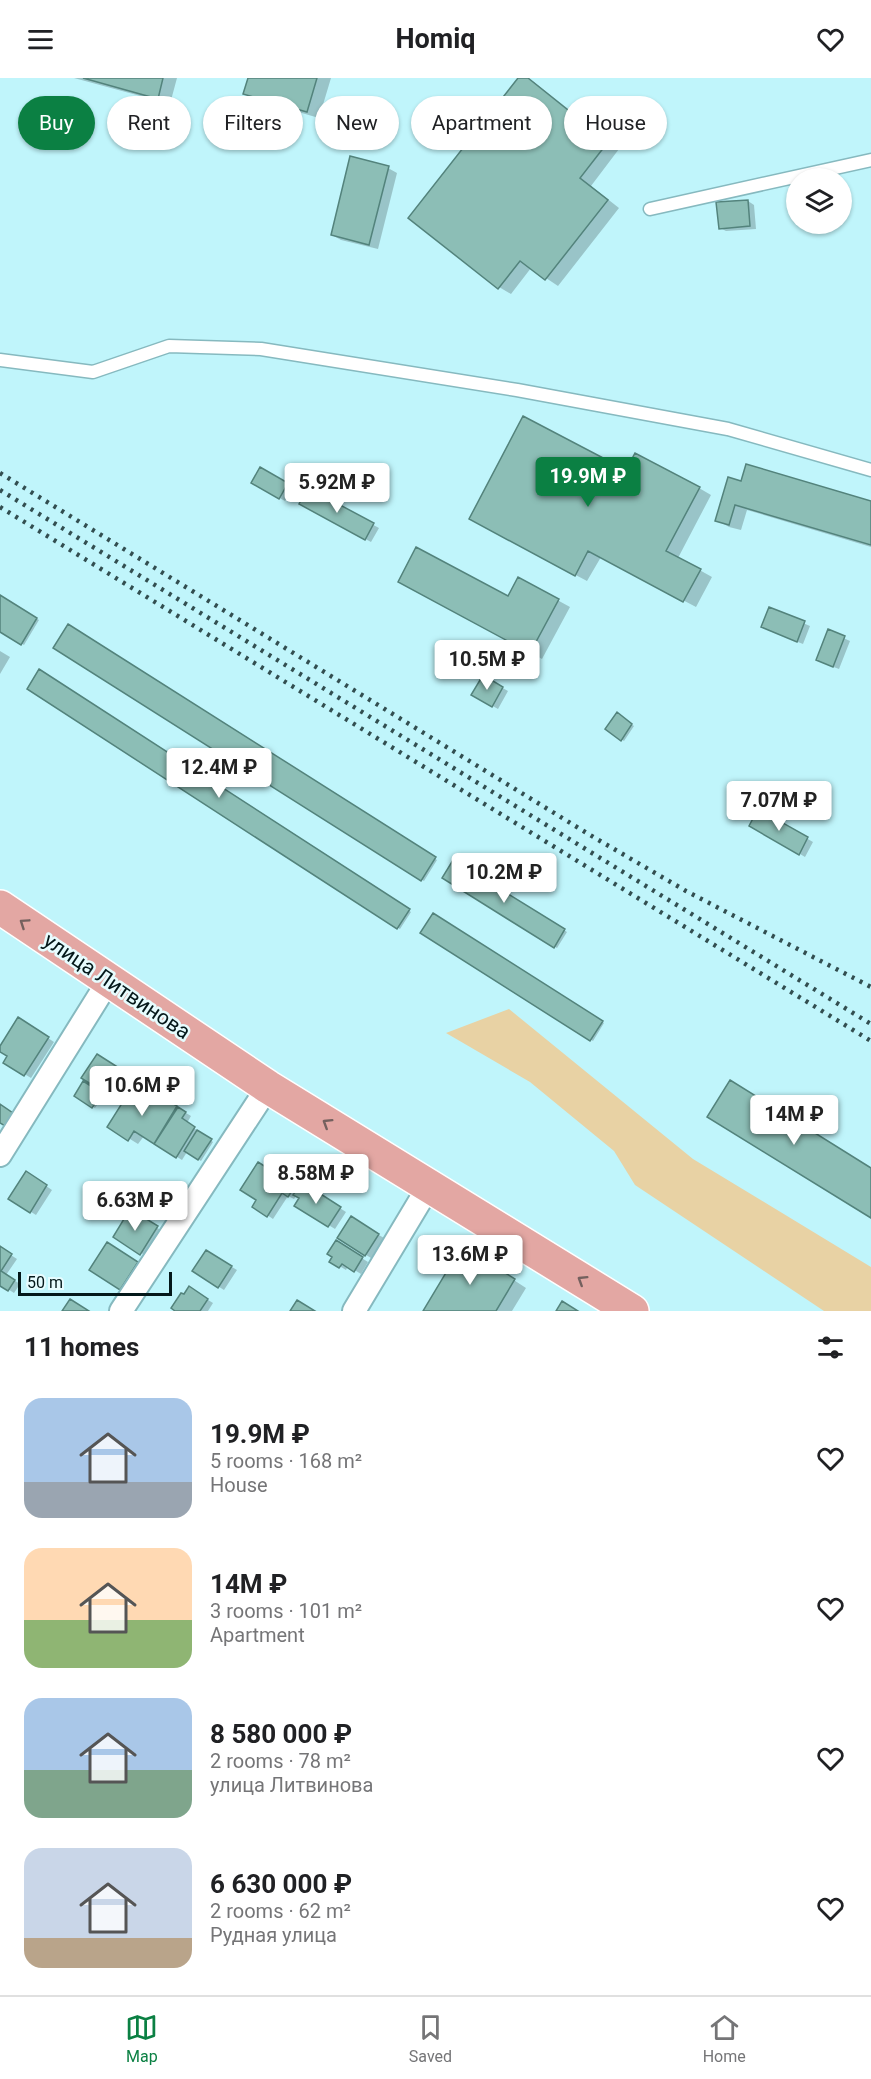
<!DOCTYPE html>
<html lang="en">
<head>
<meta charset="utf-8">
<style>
	:root { --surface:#fff; --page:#f6f6f6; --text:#202124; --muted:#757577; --line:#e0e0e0; --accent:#0b8043 }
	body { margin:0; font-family:Roboto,sans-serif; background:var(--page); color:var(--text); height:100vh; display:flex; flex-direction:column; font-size:22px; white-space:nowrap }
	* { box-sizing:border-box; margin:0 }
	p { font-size:20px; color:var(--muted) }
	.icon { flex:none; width:33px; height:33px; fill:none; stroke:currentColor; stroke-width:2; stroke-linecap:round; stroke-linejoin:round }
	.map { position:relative; height:1233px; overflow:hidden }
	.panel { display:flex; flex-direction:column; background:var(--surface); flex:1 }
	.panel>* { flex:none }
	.guide { position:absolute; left:18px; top:18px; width:836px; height:54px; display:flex; gap:12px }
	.buttons { position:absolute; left:786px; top:90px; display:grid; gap:12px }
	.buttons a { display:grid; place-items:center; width:66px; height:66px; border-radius:50%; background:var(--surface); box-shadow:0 2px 4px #0004; font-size:30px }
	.scale { position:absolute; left:18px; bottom:15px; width:154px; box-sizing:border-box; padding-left:6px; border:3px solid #04181a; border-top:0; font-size:16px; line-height:21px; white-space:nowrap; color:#04181a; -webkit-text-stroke:4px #e7fcfe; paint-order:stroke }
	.price { position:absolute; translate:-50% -51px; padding:0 14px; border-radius:6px; background:#fff; color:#222; font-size:20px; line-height:39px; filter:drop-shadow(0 2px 3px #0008) }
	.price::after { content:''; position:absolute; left:50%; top:36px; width:18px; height:14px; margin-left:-9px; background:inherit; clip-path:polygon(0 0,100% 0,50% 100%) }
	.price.active { background:var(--accent); color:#fff }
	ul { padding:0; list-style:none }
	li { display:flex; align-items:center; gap:18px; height:150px; padding:0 24px }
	li span { display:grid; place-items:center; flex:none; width:168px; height:120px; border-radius:18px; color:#555 }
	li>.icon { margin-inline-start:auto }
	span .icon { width:72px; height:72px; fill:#fffc; stroke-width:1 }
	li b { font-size:26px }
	h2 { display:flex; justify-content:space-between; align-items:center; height:72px; padding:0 24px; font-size:26px }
	.tag { padding:0 21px; border-radius:27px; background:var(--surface); box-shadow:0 2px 4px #0004; font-size:21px; line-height:54px }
	.tag.active { background:var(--accent); color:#fff }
	header { display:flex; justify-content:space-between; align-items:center; height:78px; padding:0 24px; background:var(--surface); font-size:27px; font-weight:700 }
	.menu { display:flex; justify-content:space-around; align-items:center; height:84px; border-top:2px solid var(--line); background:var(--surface); font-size:16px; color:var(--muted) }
	.menu a { display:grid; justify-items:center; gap:3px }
	.menu .active { color:var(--accent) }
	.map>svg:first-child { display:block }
	.green { fill:#e8d2a4 }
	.shadow { fill:#0003 }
	.building { fill:#8cbeb6; stroke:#53837c; stroke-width:1.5 }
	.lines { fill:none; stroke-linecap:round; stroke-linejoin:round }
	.lane-casing { stroke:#86b9bf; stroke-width:15 }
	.street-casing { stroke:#86b9bf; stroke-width:26 }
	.primary-casing { stroke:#fff; stroke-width:36 }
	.lane { stroke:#fff; stroke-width:12 }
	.street { stroke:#fff; stroke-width:22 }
	.primary { stroke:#e3a7a3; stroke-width:33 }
	.rail { stroke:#324e50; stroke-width:4.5; stroke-dasharray:3 6; stroke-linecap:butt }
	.oneway { stroke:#74605e }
	.labels { text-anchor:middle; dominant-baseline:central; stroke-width:5; stroke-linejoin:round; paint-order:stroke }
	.street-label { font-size:21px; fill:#04181a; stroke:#e7fcfe }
</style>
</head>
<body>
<header><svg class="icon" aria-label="menu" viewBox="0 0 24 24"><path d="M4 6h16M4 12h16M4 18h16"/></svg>Homiq<svg class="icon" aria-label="heart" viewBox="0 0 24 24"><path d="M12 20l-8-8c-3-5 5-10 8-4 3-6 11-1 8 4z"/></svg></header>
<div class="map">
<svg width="871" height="1233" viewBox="0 0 871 1233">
	<rect width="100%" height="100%" fill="#c0f5fb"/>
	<path class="green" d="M509,931L693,1081L871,1189V1233H824L635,1107L614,1073L530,1004L446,955Z"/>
	<path class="shadow" d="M74,0H177L170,26Z
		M249,0H331L319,40L257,22L245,15Z
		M520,0H527L534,4L619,71L591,108L619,130L558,208L531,190L511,216L499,209Z
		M388,90L397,95L378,171L341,162L332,157Z
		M748,123L754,127L756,151L726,153L720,150Z
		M261,391L293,409L285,423L253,405Z
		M626,394L699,410L711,417L678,480L712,499L696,529L601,479L587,503L483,448Z
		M742,405L871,425V469L747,432L741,452L729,449L717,442Z
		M308,412L379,450L371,464L301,426Z
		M519,501L570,529L542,581L412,510L508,520Z
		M0,519L39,542L24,567L0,552Z
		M770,531L810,548L803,566L768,552Z
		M68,548L437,782L424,803L55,569Z
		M828,553L850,563L839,591L823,585Z
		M0,573L10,579L0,596Z
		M40,593L411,834L400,851L29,610Z
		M483,599L508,613L498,631L473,617Z
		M617,636L634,648L624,663L607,651Z
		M759,733L813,764L805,779L751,747Z
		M454,784L567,854L557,870L444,800Z
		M433,837L604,945L593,963L423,854Z
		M19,941L54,964L31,1000L5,984L9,978L0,972Z
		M97,978L132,1000L118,1021L83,999Z
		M84,1005L104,1017L95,1030L76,1018Z
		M168,1024L191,1038L187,1045L213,1064L201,1083L187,1074L182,1082L144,1058L138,1066L109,1048L154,1027Z
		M27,1095L52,1112L36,1137L10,1121Z
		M290,1098L346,1134L335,1151L296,1127L301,1120L297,1117L294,1121L288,1118L273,1141L254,1128L286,1104Z
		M131,1133L162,1153L146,1178L115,1158Z
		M352,1141L384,1160L371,1180L339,1160Z
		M336,1164L368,1184L361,1196L348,1188L346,1192L331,1183Z
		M107,1166L143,1188L126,1214L91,1192Z
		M0,1170L17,1181L6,1197L20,1206L14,1215L0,1206Z
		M207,1174L237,1192L224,1212L194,1193Z
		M475,1177L526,1210L512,1233H425Z
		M189,1210L213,1225L208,1233H178Z"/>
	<path class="building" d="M83,0H163L158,21Z
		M248,0H317L307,34L243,16Z
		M518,0H528L608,64L580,100L608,122L545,202L520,183L498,211L408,140Z
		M350,78L389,88L369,167L331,157Z
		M748,122L750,148L719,151L716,124Z
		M523,338L626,392L635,375L700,409L666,473L701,491L683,524L588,473L575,498L469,441Z
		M746,386L871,423V467L735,427L729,447L715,443L728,399L741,403Z
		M260,389L288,405L279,421L251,405Z
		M308,410L374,445L365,462L299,426Z
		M416,469L508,518L518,499L559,521L530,575L398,504Z
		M0,517L37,540L21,567L0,554Z
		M769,529L805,543L797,564L761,549Z
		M68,546L436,779L421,803L53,570Z
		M828,551L845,558L833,589L816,582Z
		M39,591L410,831L397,851L27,611Z
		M483,597L503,609L492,629L471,617Z
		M617,634L632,646L621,663L605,651Z
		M758,731L808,759L799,777L749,748Z
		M453,782L565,851L554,870L442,800Z
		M433,835L603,943L590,963L420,855Z
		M18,939L49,959L24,998L3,985L7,978L0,974V968Z
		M97,976L127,995L112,1019L81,1000Z
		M730,1002L871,1090V1140L707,1039Z
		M83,1003L102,1015L92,1030L74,1018Z
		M131,1011L154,1026L159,1017L177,1028L154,1066L134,1053L128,1063L107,1049Z
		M0,1026L13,1035L5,1048L0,1045Z
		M178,1029L186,1034L182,1040L195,1049L176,1080L154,1066Z
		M197,1052L212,1061L198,1082L184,1073Z
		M258,1084L286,1102L290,1096L299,1102L288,1119L282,1115L267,1139L252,1129L256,1122L240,1112Z
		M26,1093L47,1107L30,1135L8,1121Z
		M302,1104L341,1129L328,1149L294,1128L299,1120L293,1117Z
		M130,1131L158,1148L140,1177L113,1159Z
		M351,1138L379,1156L365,1178L337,1160Z
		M336,1162L363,1179L354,1194L342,1186L339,1190L329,1184L332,1179L327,1176Z
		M107,1164L138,1184L120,1212L89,1192Z
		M0,1168L12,1176L1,1193L15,1202L8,1213L0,1208Z
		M462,1168L515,1201L496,1233H423Z
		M206,1172L232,1188L218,1210L192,1193Z
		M189,1208L208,1221L200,1233H175L171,1230L181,1215L184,1216Z
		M70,1221L89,1233H62Z
		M297,1222L315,1233H290Z
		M562,1223L578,1233H556Z"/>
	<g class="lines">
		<g class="lane-casing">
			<path id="lane" d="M650,131L871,82
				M0,282L93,294L169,268L261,271L517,312L728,351L871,392"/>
		</g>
		<g class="street-casing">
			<path id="street" d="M0,1077L109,902
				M121,1233L268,1009
				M354,1233L429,1108"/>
		</g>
		<g class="primary-casing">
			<path id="primary" d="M0,829L268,1009L632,1233"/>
		</g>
		<use href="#lane" class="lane"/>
		<use href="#street" class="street"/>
		<use href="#primary" class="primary"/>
		<path class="rail" d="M0,395L590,757L686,813L871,909
			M0,412L871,946
			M0,429L871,963"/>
	</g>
	<defs><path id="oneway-chevron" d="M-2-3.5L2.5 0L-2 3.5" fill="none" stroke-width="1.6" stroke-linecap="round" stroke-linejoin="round" transform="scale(1.5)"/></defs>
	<g class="oneway">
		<use href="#oneway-chevron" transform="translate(24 845) rotate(-146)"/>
		<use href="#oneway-chevron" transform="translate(327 1045) rotate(-148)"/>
		<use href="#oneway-chevron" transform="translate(582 1202) rotate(-148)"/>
	</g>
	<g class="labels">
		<g class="street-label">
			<text transform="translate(117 908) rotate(34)">улица Литвинова</text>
		</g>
	</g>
</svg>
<div class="buttons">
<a><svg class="icon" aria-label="layers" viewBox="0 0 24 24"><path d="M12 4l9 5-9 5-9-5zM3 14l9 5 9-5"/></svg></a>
</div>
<div class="scale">50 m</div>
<b class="price active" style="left:588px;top:430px">19.9M ₽</b>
<b class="price" style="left:337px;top:436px">5.92M ₽</b>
<b class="price" style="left:487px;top:613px">10.5M ₽</b>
<b class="price" style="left:219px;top:721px">12.4M ₽</b>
<b class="price" style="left:779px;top:754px">7.07M ₽</b>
<b class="price" style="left:504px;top:826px">10.2M ₽</b>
<b class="price" style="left:142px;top:1039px">10.6M ₽</b>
<b class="price" style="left:794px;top:1068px">14M ₽</b>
<b class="price" style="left:316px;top:1127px">8.58M ₽</b>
<b class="price" style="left:135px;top:1154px">6.63M ₽</b>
<b class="price" style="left:470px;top:1208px">13.6M ₽</b>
<div class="guide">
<a class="tag active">Buy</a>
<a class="tag">Rent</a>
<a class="tag">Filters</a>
<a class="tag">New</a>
<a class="tag">Apartment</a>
<a class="tag">House</a>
</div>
</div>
<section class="panel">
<h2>11 homes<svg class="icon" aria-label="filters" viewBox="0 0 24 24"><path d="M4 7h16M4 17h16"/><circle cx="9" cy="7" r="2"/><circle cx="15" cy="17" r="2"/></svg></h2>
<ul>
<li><span style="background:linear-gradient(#a9c7e8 70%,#9aa5b1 0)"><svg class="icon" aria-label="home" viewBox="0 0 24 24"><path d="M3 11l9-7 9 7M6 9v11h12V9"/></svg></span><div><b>19.9M ₽</b><p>5 rooms · 168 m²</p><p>House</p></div><svg class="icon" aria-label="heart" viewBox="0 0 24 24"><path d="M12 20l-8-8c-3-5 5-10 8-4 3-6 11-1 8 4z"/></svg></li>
<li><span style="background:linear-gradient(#ffd9b3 60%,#8fb573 0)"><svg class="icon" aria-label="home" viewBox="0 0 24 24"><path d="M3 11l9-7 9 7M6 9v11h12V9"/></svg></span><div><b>14M ₽</b><p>3 rooms · 101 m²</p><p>Apartment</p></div><svg class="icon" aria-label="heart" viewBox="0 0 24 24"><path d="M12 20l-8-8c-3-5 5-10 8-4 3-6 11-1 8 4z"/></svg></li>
<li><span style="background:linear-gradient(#a9c7e8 60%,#7fa58c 0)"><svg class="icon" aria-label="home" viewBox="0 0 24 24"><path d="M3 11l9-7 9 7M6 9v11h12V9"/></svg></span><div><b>8 580 000 ₽</b><p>2 rooms · 78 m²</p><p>улица Литвинова</p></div><svg class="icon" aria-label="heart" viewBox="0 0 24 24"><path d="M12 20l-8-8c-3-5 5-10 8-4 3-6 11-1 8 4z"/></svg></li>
<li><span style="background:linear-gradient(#c9d6e8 75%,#b9a48a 0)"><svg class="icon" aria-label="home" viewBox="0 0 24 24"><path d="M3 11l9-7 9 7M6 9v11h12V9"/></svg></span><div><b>6 630 000 ₽</b><p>2 rooms · 62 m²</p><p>Рудная улица</p></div><svg class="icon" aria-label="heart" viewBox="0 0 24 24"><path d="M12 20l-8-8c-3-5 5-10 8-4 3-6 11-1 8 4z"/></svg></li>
</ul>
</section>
<nav class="menu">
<a class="active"><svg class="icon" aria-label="map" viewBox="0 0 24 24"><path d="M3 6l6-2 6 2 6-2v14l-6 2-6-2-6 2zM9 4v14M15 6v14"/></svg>Map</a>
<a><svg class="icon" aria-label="saved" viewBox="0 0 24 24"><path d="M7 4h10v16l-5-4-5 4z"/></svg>Saved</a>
<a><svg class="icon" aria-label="home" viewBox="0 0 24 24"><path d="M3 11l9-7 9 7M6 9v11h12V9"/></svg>Home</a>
</nav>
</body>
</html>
